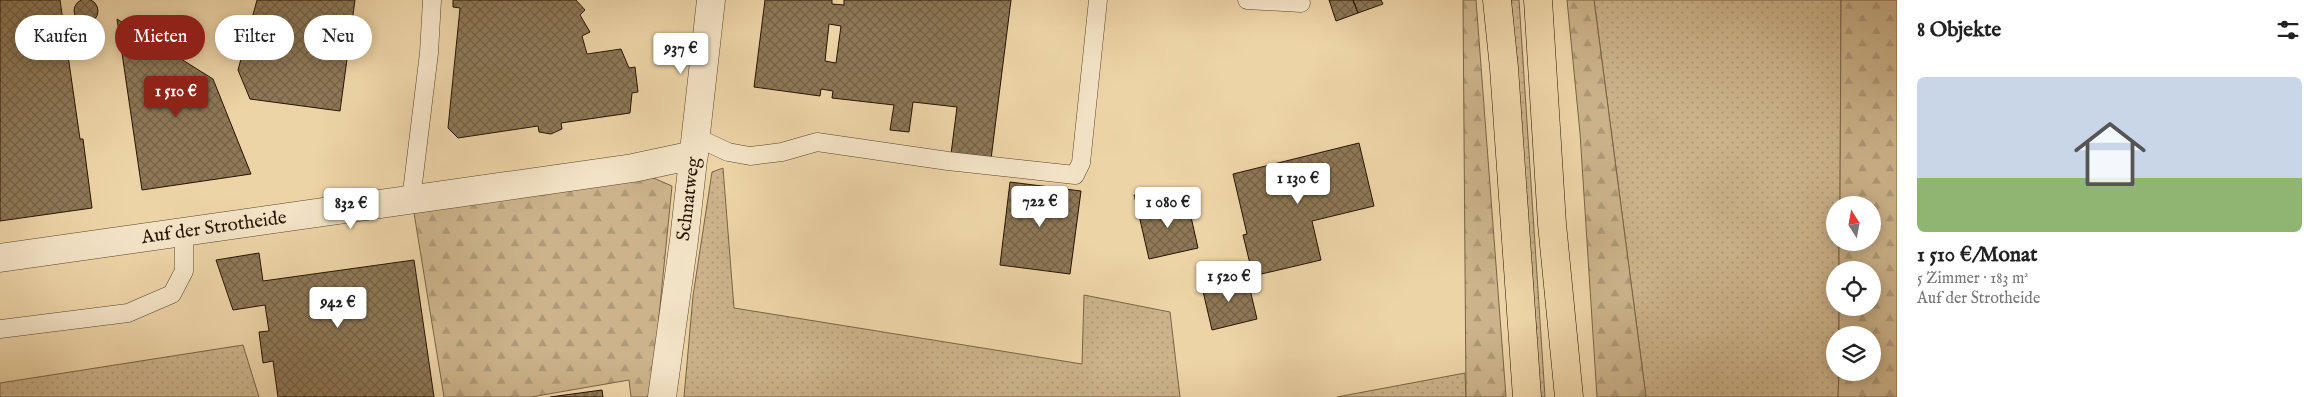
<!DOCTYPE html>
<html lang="de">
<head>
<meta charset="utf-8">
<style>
	:root { --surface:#fff; --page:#f2f2f2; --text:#222; --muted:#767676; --line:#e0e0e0; --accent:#8f2418 }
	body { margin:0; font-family:"IM FELL English",serif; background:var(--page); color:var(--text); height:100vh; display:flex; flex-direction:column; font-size:19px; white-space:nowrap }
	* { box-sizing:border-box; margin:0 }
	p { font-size:16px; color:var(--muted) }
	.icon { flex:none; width:28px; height:28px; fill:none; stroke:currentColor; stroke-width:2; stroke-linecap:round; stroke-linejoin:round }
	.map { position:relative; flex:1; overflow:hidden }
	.side { display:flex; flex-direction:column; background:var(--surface); width:425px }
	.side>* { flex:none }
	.hud { position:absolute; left:15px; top:15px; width:475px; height:45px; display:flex; gap:10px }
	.needle { width:32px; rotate:349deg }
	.controls { position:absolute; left:1826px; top:196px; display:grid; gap:10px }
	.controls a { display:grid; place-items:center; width:55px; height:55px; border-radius:50%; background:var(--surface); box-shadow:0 2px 12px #0003; font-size:25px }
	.price { position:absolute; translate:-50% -42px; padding:0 11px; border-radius:5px; background:#fff; color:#222; font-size:16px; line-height:32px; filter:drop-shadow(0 1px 2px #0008) }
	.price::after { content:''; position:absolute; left:50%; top:30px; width:15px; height:11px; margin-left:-8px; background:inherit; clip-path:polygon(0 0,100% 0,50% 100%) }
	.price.current { background:var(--accent); color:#fff }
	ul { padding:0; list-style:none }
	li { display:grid; align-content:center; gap:10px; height:265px; padding:0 20px }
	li+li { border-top:1px solid var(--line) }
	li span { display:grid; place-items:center; height:155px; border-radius:8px; color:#555 }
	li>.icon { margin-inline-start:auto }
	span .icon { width:90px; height:90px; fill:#fffc; stroke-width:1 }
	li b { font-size:21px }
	h2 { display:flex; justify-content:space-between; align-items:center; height:60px; padding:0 20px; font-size:21px }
	.tag { padding:0 18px; border-radius:22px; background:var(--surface); box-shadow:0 2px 12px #0003; font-size:18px; line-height:45px }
	.tag.current { background:var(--accent); color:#fff }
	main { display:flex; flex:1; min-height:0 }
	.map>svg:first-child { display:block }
	.grass { fill:url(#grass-dots); stroke:#7a6446 }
	.forest { fill:url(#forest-firs); stroke:#7a6446 }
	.building { fill:url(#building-cross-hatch); stroke:#281400; fill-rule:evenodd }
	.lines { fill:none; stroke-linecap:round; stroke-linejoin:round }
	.service-casing { stroke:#59442a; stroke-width:19 }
	.minor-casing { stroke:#59442a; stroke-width:29 }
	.trunk-casing { stroke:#281400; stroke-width:29 }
	.service { stroke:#f3e3c6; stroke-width:18 }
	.minor { stroke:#f3e3c6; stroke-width:28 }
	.trunk { stroke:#edd4a7; stroke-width:28 }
	.labels { text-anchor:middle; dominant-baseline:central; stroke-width:4; stroke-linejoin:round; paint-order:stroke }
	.street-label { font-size:19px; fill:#281400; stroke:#f3e3c6 }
</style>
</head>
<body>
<main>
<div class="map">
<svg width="1897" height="397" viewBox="0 0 1897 397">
	<defs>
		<pattern id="grass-dots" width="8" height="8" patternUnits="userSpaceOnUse" patternTransform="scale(1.25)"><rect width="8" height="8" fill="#ccb38b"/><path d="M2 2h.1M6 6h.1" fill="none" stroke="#af9976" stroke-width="1.8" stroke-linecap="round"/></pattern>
		<pattern id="forest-firs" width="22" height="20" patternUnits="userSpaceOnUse" patternTransform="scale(1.25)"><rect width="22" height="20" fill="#ccb38b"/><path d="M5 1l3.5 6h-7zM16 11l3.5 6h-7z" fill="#af9976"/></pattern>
		<pattern id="building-cross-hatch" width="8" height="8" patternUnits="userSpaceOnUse" patternTransform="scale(1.25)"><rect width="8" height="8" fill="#8e7857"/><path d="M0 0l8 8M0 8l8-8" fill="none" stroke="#746146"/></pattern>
	</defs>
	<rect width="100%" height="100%" fill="#edd4a7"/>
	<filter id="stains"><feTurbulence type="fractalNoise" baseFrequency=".004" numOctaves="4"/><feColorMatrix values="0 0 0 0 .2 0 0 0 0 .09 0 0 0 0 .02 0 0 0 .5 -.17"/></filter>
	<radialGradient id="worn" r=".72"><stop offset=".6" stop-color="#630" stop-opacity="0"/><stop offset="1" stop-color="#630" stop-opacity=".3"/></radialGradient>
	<path class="grass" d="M1510,0H1519L1545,397H1539L1536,327Z
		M1594,0H1841L1840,205H1835V242L1839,243V270H1835V308H1839V335H1835V372L1839,373L1838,397H1646Z
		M723,168L734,308L1082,364L1084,295L1170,312L1180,397H684L693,296L712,172Z
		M243,345L259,397H0V383Z
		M1465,373L1466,397H1337Z"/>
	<path class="forest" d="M1463,0H1476L1506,397H1466Z
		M1567,0H1594L1646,397H1597L1580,133Z
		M1841,0H1897V397H1838L1839,373L1872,372V335H1839V308H1872V270H1839V243L1872,242V205H1840Z
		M651,177L672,186L659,316L655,397H631L629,380L531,397H444L414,213Z"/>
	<path class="building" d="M74 11a12 12 0 1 1 24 0a12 12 0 1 1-24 0Z
		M0,0H60L80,139H83L92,208L0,221Z
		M257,0H355L340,111L250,99L238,70Z
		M453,0H576L585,10L580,15L590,32L582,36L587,54L621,49L629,68L635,67L638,92L632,93L630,113L561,123L562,129L551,134L539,132L538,126L458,138L448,128L460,8L453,7Z
		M765,0H832V4L844,5V0H1011L991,159L951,154L957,107L913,102L909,132L890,130L894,105L832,98L833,91L821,89L820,96L754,87ZM829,24L841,26L836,63L825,61Z
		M1329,0H1353L1358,13L1336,21Z
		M1353,0H1381L1383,4L1358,13Z
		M117,19L213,79L251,174L142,190Z
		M1359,143L1374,206L1312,221L1321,260L1253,276L1243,235L1247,234L1233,174Z
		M1010,182L1081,191L1070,274L1000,265Z
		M1153,191L1156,206L1138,211L1134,195Z
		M1187,199L1198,248L1149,259L1138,211Z
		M259,253L263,281L414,260L434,397H278L273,361L263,363L259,332L269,331L265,305L233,310L216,260Z
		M1247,277L1257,319L1212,330L1202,287Z
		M602,390L603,397H550Z"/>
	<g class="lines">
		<g class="service-casing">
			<path id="service" d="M1247,0L1301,3
				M696,137L728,152L750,156L782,152L817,142L948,161L1075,175L1081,163L1098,0
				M411,200L429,53L432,0
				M0,329L128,313L172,294L184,271V232"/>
		</g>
		<g class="minor-casing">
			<path id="minor" d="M0,258L633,168L694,155
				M662,397L684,240L711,0"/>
		</g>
		<g class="trunk-casing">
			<path id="trunk" d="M1497,0L1504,68L1527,397
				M1538,0L1552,224L1569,397"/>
		</g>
		<use href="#service" class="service"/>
		<use href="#minor" class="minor"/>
		<use href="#trunk" class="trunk"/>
	</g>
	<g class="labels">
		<g class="street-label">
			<text transform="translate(689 199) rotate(-83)">Schnatweg</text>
			<text transform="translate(214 228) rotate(-8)">Auf der Strotheide</text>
		</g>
	</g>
	<rect width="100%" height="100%" filter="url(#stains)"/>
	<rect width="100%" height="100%" fill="url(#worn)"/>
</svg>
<div class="controls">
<a><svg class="needle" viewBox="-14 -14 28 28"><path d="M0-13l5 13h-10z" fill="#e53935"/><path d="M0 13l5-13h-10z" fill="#767676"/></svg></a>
<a><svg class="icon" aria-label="locate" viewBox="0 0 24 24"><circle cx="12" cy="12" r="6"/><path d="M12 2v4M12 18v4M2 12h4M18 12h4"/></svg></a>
<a><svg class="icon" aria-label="layers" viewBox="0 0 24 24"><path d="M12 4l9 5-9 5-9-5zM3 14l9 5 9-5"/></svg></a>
</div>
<b class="price" style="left:681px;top:75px">937 €</b>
<b class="price current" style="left:176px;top:118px">1 510 €</b>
<b class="price" style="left:1298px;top:205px">1 130 €</b>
<b class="price" style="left:1040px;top:228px">722 €</b>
<b class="price" style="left:1168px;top:229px">1 080 €</b>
<b class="price" style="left:351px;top:230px">832 €</b>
<b class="price" style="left:1229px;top:303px">1 520 €</b>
<b class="price" style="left:338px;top:329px">942 €</b>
<div class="hud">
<a class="tag">Kaufen</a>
<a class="tag current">Mieten</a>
<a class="tag">Filter</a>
<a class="tag">Neu</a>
</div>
</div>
<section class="side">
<h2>8 Objekte<svg class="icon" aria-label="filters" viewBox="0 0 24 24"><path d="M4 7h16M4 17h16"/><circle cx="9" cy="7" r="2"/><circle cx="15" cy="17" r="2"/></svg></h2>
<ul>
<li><span style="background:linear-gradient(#c9d6e8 65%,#8fb573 0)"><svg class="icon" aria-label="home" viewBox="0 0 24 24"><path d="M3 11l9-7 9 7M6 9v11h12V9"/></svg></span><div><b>1 510 €/Monat</b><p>5 Zimmer · 183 m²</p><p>Auf der Strotheide</p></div></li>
</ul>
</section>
</main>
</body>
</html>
